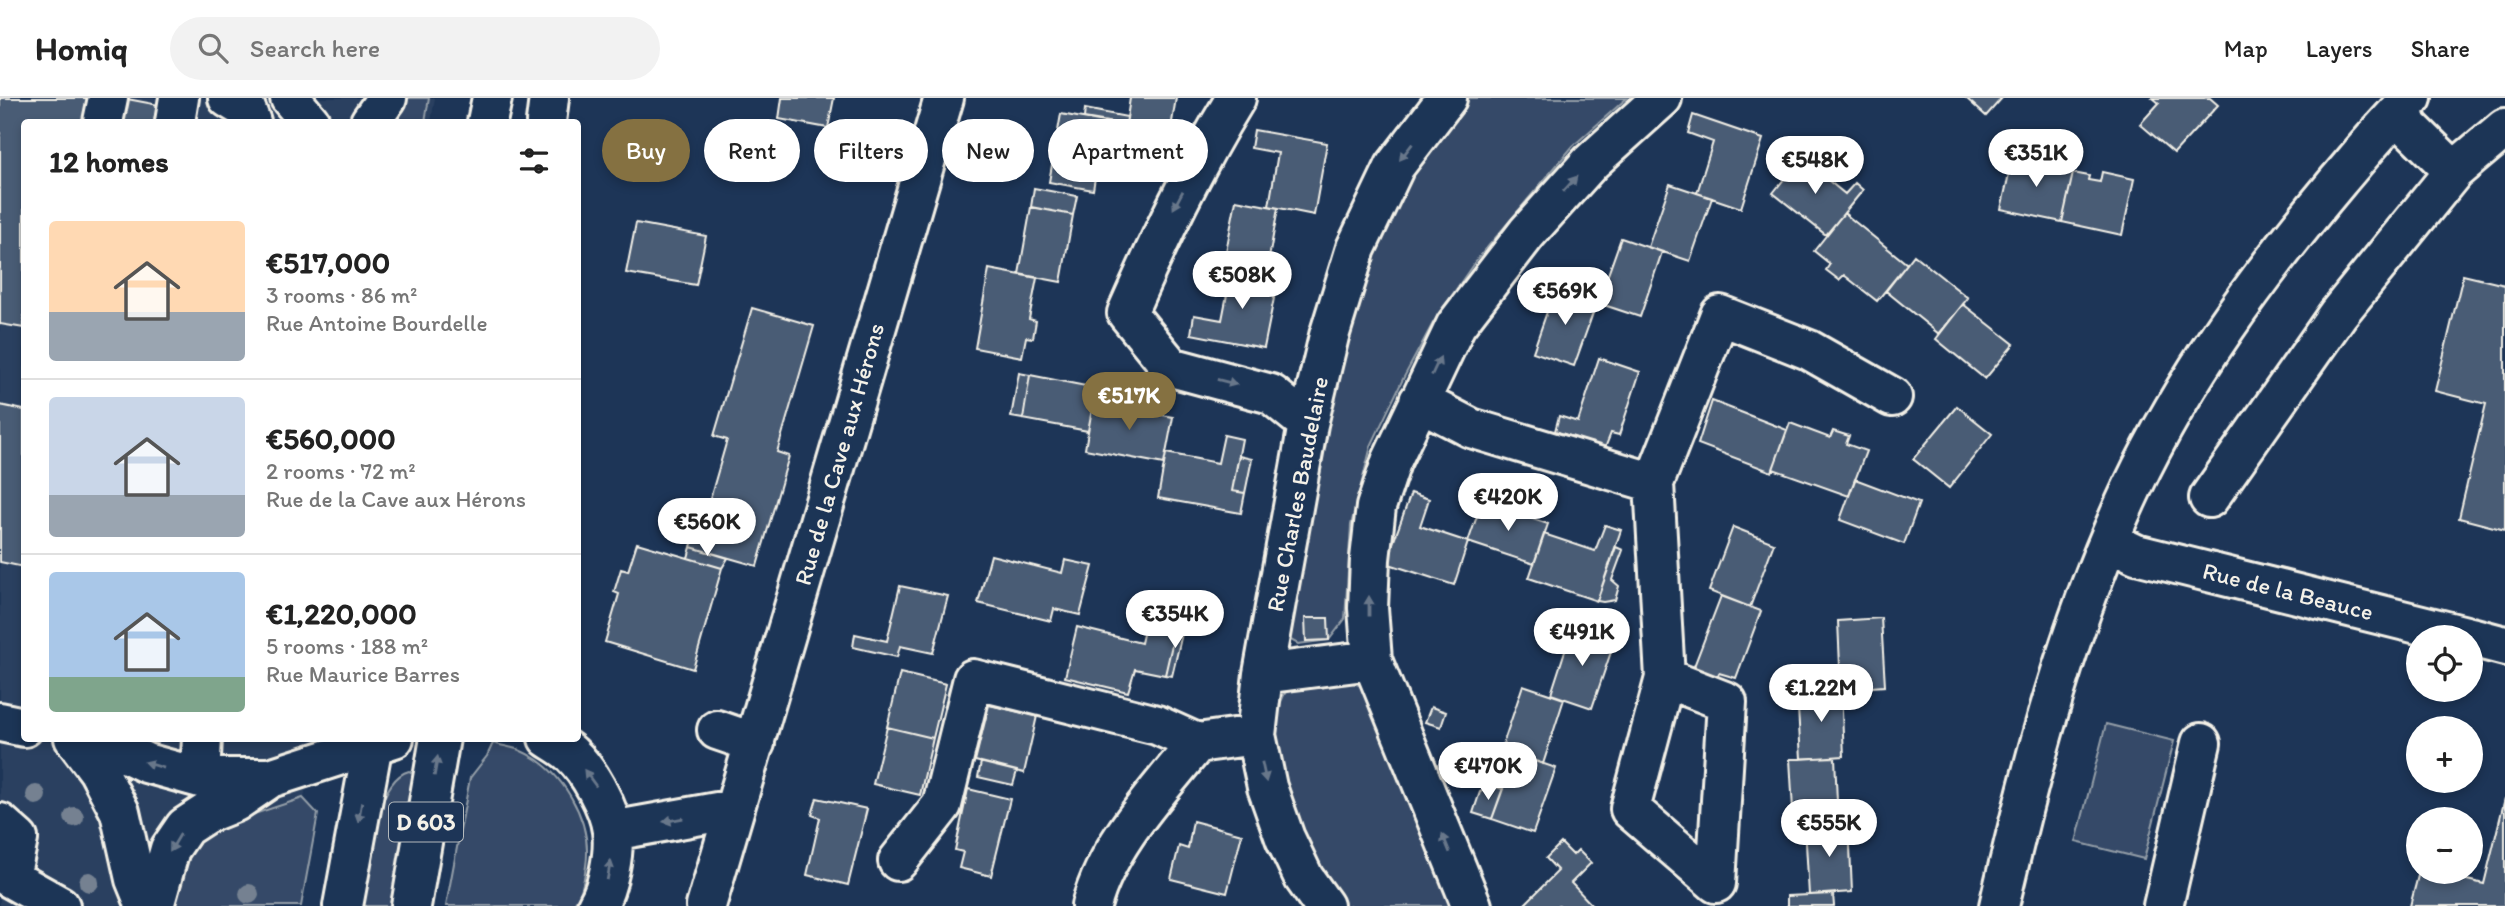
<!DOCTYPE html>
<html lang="en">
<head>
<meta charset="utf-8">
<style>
	:root { --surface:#fff; --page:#f2f2f2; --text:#222; --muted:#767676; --line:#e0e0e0; --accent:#857141 }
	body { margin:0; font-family:Itim,sans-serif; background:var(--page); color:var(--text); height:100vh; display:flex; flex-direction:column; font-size:26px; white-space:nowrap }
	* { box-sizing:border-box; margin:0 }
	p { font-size:23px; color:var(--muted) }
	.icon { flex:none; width:38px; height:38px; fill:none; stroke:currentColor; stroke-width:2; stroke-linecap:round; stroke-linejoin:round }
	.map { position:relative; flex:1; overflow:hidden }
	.sheet { position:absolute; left:21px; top:21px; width:560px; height:623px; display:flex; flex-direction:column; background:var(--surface); border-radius:7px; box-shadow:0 4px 10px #0003 }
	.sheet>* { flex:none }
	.guide { position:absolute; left:602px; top:21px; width:665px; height:63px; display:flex; gap:14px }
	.fabs { position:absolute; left:2406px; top:527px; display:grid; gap:14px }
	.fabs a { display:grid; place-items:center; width:77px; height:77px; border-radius:50%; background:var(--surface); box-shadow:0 4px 10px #0003; font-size:35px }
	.price { position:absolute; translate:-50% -60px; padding:0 16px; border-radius:24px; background:#fff; color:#222; font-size:23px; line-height:46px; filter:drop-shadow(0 2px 4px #0008) }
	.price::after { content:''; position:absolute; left:50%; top:42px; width:21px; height:16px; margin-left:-10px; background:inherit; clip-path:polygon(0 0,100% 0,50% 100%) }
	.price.active { background:var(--accent); color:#fff }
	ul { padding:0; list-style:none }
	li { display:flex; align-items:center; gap:21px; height:175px; padding:0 28px }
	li+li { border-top:2px solid var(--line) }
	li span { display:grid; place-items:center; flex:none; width:196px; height:140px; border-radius:7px; color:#555 }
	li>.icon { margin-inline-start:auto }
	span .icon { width:84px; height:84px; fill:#fffc; stroke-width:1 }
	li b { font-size:30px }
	h2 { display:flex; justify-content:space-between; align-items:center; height:84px; padding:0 28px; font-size:30px }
	.chip { padding:0 24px; border-radius:32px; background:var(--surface); box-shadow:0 4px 10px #0003; font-size:24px; line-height:63px }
	.chip.active { background:var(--accent); color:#fff }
	header { display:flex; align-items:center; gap:42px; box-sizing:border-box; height:98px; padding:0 35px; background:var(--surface); border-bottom:2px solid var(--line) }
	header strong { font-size:33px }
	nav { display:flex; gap:38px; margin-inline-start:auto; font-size:24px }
	.search { width:490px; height:63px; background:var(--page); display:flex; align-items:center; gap:18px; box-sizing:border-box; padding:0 24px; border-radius:38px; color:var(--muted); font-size:26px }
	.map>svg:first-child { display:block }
	.built { fill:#2a4060 }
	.green { fill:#354a67; stroke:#949ea8; stroke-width:2 }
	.building { fill:#485b74; stroke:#f4f1e8; stroke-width:2 }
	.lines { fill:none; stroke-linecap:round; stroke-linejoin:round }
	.minor-casing { stroke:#f4f1e8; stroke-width:44 }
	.major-casing { stroke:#f4f1e8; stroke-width:44 }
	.minor { stroke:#1d3557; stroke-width:38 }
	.major { stroke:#1d3557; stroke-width:38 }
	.tree { fill:#748191 }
	.oneway { fill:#68778a }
	.labels { text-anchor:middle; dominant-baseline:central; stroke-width:5; stroke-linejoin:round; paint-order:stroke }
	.shield { fill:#1d3557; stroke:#b4b9bc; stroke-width:2 }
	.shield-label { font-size:23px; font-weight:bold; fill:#f4f1e8 }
	.street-label { font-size:24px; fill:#f4f1e8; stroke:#1d3557 }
</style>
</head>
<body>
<header>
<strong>Homiq</strong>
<div class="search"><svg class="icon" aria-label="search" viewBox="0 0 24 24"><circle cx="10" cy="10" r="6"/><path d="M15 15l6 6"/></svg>Search here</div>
<nav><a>Map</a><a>Layers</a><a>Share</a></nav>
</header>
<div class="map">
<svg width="2505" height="808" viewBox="0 0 2505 808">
	<rect width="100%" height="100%" fill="#1d3557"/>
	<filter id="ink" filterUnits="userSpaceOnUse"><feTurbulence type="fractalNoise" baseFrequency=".0143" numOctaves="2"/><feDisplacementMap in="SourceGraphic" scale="14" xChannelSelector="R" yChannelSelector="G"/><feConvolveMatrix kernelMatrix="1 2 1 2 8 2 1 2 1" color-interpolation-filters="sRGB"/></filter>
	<g filter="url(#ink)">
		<path class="built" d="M0,0H435L431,24H24V640L315,641L284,808H0Z"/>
		<path class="green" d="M398,0H429L425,24H381Z
			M1465,0H1627L1573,48L1474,165L1433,225L1403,281L1371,348L1351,427L1345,521L1329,542L1298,546L1285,539L1291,454L1379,118Z
			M1329,577L1359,587L1377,607L1461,808H1336L1309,769L1274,663V619L1285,595L1303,582Z
			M2106,626L2174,643L2144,761L2076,744Z
			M493,645C502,648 511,649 519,652C562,670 593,722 586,768C583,786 583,794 572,808H446L470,680L487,658Z
			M409,673L414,676L390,808H361C367,777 373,682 409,673Z
			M303,700L318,716L301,808H176L174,792L190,749L224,726Z"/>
		<path class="building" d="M0,0H96L91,24H24V230L0,226Z
			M122,0L164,8L161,24H91Z
			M782,0H834L828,30L779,21Z
			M1130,0H1176L1170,36L1126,27Z
			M1966,0H2002L1986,18Z
			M2153,0H2210L2218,7L2174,55L2140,26L2159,5Z
			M1085,11L1127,19L1126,27L1084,20Z
			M1061,16L1104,24L1093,92L1049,84Z
			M1693,17L1763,41L1741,110L1697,95L1713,44L1688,35Z
			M1254,32L1327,45L1314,117L1269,108L1278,55L1251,50Z
			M2014,54L2048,62L2045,72L2073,75L2062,124L2001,111Z
			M1801,60L1845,96L1855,85L1863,92L1826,137L1773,95Z
			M2102,74L2134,81L2122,137L2062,124L2073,75L2089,78L2088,82L2100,84Z
			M1670,86L1712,100L1690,163L1648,149Z
			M1034,90L1077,98L1073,117L1031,109Z
			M1236,102L1278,110L1266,177L1223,169Z
			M1031,109L1073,117L1061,184L1019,176Z
			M1844,115L1907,166L1877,203L1844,177L1839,182L1826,172L1830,166L1814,153Z
			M636,125L706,138L696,187L626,175Z
			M1621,140L1662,154L1640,219L1598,205Z
			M1914,157L1968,200L1939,236L1886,193Z
			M989,171L1037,180L1029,221L1036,223L1033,240L1026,239L1022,259L975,250Z
			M1232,171L1278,180L1264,250L1191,236L1194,217L1222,222Z
			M2463,177L2505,187V432L2459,420L2486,306L2435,293Z
			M1556,184L1601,198L1598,205L1555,191Z
			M1555,191L1597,204L1574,268L1533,254Z
			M1963,206L2014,246L1985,281L1936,241Z
			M752,210L814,228L777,354L789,358L757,468L691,449L696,431L701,432L727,342L714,338Z
			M1599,260L1640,274L1619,337L1611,335L1605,350L1555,333L1559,318L1578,324Z
			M1019,275L1030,277L1023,321L1011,319Z
			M1030,277L1096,290L1088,333L1023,321Z
			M1712,303L1787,332L1772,374L1698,346Z
			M1093,305L1134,312L1137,305L1154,308L1152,315L1173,319L1164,366L1085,351Z
			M0,307L24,312V469L0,464Z
			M1957,308L1992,336L1949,390L1913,361Z
			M1790,325L1830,340L1833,333L1849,338L1846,346L1866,353L1849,398L1773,371Z
			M1224,337L1242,341L1232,393L1245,395L1241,415L1158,400L1166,355L1218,365Z
			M1239,358L1252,361L1245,395L1232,393Z
			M1855,381L1919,405L1904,446L1840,422Z
			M1411,395L1429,401L1420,428L1468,444L1454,487L1386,465Z
			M1482,404L1548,426L1534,466L1468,444Z
			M1605,427L1621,432L1597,503L1529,480L1544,436L1595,453Z
			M1733,429L1774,445L1750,509L1709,493Z
			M637,445L722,470L693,571L605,544L619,496L614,494L621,471L628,473Z
			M691,449L728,460L722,470L688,460Z
			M1616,449L1623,452L1612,482L1619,488L1615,502L1603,504L1597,503Z
			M991,457L1062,475L1065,462L1093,468L1080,517L1054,511L1051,523L978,505Z
			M900,488L948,498L933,555L900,548L897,559L853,549L855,536L887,543Z
			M1721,498L1761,513L1736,580L1719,575L1717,580L1693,571Z
			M1147,519L1177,525L1165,577L1135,571L1128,594L1065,579L1077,529L1141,545Z
			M1305,520H1328L1329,542L1306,543Z
			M1881,520L1885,588L1841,591L1838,523Z
			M1177,525L1184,527L1172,578L1165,577Z
			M1572,531L1614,545L1592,610L1551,596Z
			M900,575L946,586L933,640L887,629Z
			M1523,587L1564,601L1543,666L1501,652Z
			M1841,591L1844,658L1801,661L1797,593Z
			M989,607L1037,618L1024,675L975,663Z
			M1431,609L1446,614L1441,629L1425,624Z
			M887,629L933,640L920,697L873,686Z
			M1515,656L1556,670L1533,735L1492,721Z
			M1835,659L1838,726L1794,729L1790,661Z
			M981,664L1017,673L1013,687L978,679Z
			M1492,688L1503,691L1492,721L1473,715L1480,694Z
			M968,691L1010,701L991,778L959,770L963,754L955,752Z
			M817,700L867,711L848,787L807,777L820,720L812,717Z
			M2505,700V808H2410L2419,774H2433L2484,786Z
			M1193,723L1242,736L1227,795L1171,781L1179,748L1188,751Z
			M1849,726L1852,794L1809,797L1805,728Z
			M1561,745L1573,757L1578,752L1591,765L1571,785L1593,808H1523L1558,773L1546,760Z
			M1833,796L1834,808H1787V798Z"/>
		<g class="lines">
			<g class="minor-casing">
				<path id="minor" d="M228,0L246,11L251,24
					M290,0L310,24
					M1236,0C1193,70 1160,140 1127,215L1171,269L1271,296L1308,326
					M2396,16L2454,73
					M103,24L108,0
					M175,24L179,0
					M370,24L387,0
					M1419,303L1471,330L1654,385
					M2209,400L2338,216L2454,73L2505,30
					M2109,443L2136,456L2470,539
					M2471,539L2505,548
					M1263,576L1372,562
					M1665,580L1727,604L1716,785L1630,711L1665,580L1654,385L1720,217L1809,252L1892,299
					M0,624L24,629
					M717,632L755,645
					M74,640L98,672L120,714L135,781L146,808
					M75,640L111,648L146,665L200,680H270
					M548,640C556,645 565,650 571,656C589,673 609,709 612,733C615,754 608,790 597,808
					M200,680L202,640
					M0,725L18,741L10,780L60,808
					M612,733L734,711
					M898,763L942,707L973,581L1157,627L1197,645
					M154,808L170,751L185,729L205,716L235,704L270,680L394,640
					M706,808L944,0
					M1091,808C1108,745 1157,695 1197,645L1256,637
					M1324,808L1304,780L1285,740L1267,689L1256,637L1263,576L1308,326L1329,238L1356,150L1395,68L1447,0
					M1472,808L1372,562L1368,510L1370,461L1376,409L1391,364L1456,227L1527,135L1591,64L1662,0
					M1999,808C2032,666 2069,523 2132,390C2185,278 2259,177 2338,83C2362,55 2385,26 2412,0
					M2163,808L2201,645"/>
			</g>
			<g class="major-casing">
				<path id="major" d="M487,24L492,0
					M546,24L549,0
					M343,808L374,640
					M411,808L440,640"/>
			</g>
			<use href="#minor" class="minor"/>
			<use href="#major" class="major"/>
		</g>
		<g class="tree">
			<circle cx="36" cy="697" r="10"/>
			<circle cx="74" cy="719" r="10"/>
			<circle cx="89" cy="784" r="10"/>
			<circle cx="249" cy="796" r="10"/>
		</g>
		<defs><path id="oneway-solid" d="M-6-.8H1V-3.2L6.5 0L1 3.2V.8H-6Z" transform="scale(1.75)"/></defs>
		<g class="oneway">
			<use href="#oneway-solid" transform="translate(1406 54) rotate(128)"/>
			<use href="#oneway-solid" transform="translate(1570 86) rotate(-48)"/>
			<use href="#oneway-solid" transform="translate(1178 102) rotate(118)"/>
			<use href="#oneway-solid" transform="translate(1436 268) rotate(-65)"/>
			<use href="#oneway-solid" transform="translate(1227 284) rotate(15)"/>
			<use href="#oneway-solid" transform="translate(1369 508) rotate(-90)"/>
			<use href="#oneway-solid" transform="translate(154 667) rotate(-163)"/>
			<use href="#oneway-solid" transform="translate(436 668) rotate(-80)"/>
			<use href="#oneway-solid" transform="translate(1264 674) rotate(78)"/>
			<use href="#oneway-solid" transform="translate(590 680) rotate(-126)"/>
			<use href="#oneway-solid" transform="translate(360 714) rotate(100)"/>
			<use href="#oneway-solid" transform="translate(673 722) rotate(170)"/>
			<use href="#oneway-solid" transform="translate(175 745) rotate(121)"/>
			<use href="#oneway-solid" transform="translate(1446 745) rotate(-112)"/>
			<use href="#oneway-solid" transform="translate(609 772) rotate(-80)"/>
		</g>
	</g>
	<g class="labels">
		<rect class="shield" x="389" y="704.5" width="74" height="39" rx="5"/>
		<g class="shield-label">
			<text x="426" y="724">D 603</text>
		</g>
		<g class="street-label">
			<text transform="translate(839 356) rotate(-74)">Rue de la Cave aux Hérons</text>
			<text transform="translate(1297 396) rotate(-79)">Rue Charles Baudelaire</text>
			<text transform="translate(2288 493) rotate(14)">Rue de la Beauce</text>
		</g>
	</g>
</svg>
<div class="fabs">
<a><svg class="icon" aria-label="locate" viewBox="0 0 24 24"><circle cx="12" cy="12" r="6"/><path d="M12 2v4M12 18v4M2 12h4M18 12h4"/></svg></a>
<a>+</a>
<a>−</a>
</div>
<b class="price" style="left:2036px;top:91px">€351K</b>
<b class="price" style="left:1815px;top:98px">€548K</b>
<b class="price" style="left:1242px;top:213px">€508K</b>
<b class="price" style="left:1565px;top:229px">€569K</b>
<b class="price active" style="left:1129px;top:334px">€517K</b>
<b class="price" style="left:1508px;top:435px">€420K</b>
<b class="price" style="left:707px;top:460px">€560K</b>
<b class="price" style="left:1175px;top:552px">€354K</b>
<b class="price" style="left:1582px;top:570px">€491K</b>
<b class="price" style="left:1821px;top:626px">€1.22M</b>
<b class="price" style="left:1488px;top:704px">€470K</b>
<b class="price" style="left:1829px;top:761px">€555K</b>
<div class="guide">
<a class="chip active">Buy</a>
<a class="chip">Rent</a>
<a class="chip">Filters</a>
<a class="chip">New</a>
<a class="chip">Apartment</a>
</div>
<section class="sheet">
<h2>12 homes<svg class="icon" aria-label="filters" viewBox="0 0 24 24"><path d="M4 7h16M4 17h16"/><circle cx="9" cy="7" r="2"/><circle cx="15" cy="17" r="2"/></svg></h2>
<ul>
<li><span style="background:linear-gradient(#ffd9b3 65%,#9aa5b1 0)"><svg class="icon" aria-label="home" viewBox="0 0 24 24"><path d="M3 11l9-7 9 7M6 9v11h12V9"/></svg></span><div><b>€517,000</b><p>3 rooms · 86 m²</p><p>Rue Antoine Bourdelle</p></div></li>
<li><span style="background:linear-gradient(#c9d6e8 70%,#9aa5b1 0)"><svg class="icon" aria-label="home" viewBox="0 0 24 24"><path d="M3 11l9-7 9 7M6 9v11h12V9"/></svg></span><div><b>€560,000</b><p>2 rooms · 72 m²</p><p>Rue de la Cave aux Hérons</p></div></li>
<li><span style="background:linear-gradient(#a9c7e8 75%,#7fa58c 0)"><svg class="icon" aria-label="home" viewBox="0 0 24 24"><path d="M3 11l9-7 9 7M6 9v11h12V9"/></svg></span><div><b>€1,220,000</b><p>5 rooms · 188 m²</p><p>Rue Maurice Barres</p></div></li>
</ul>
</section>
</div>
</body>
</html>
